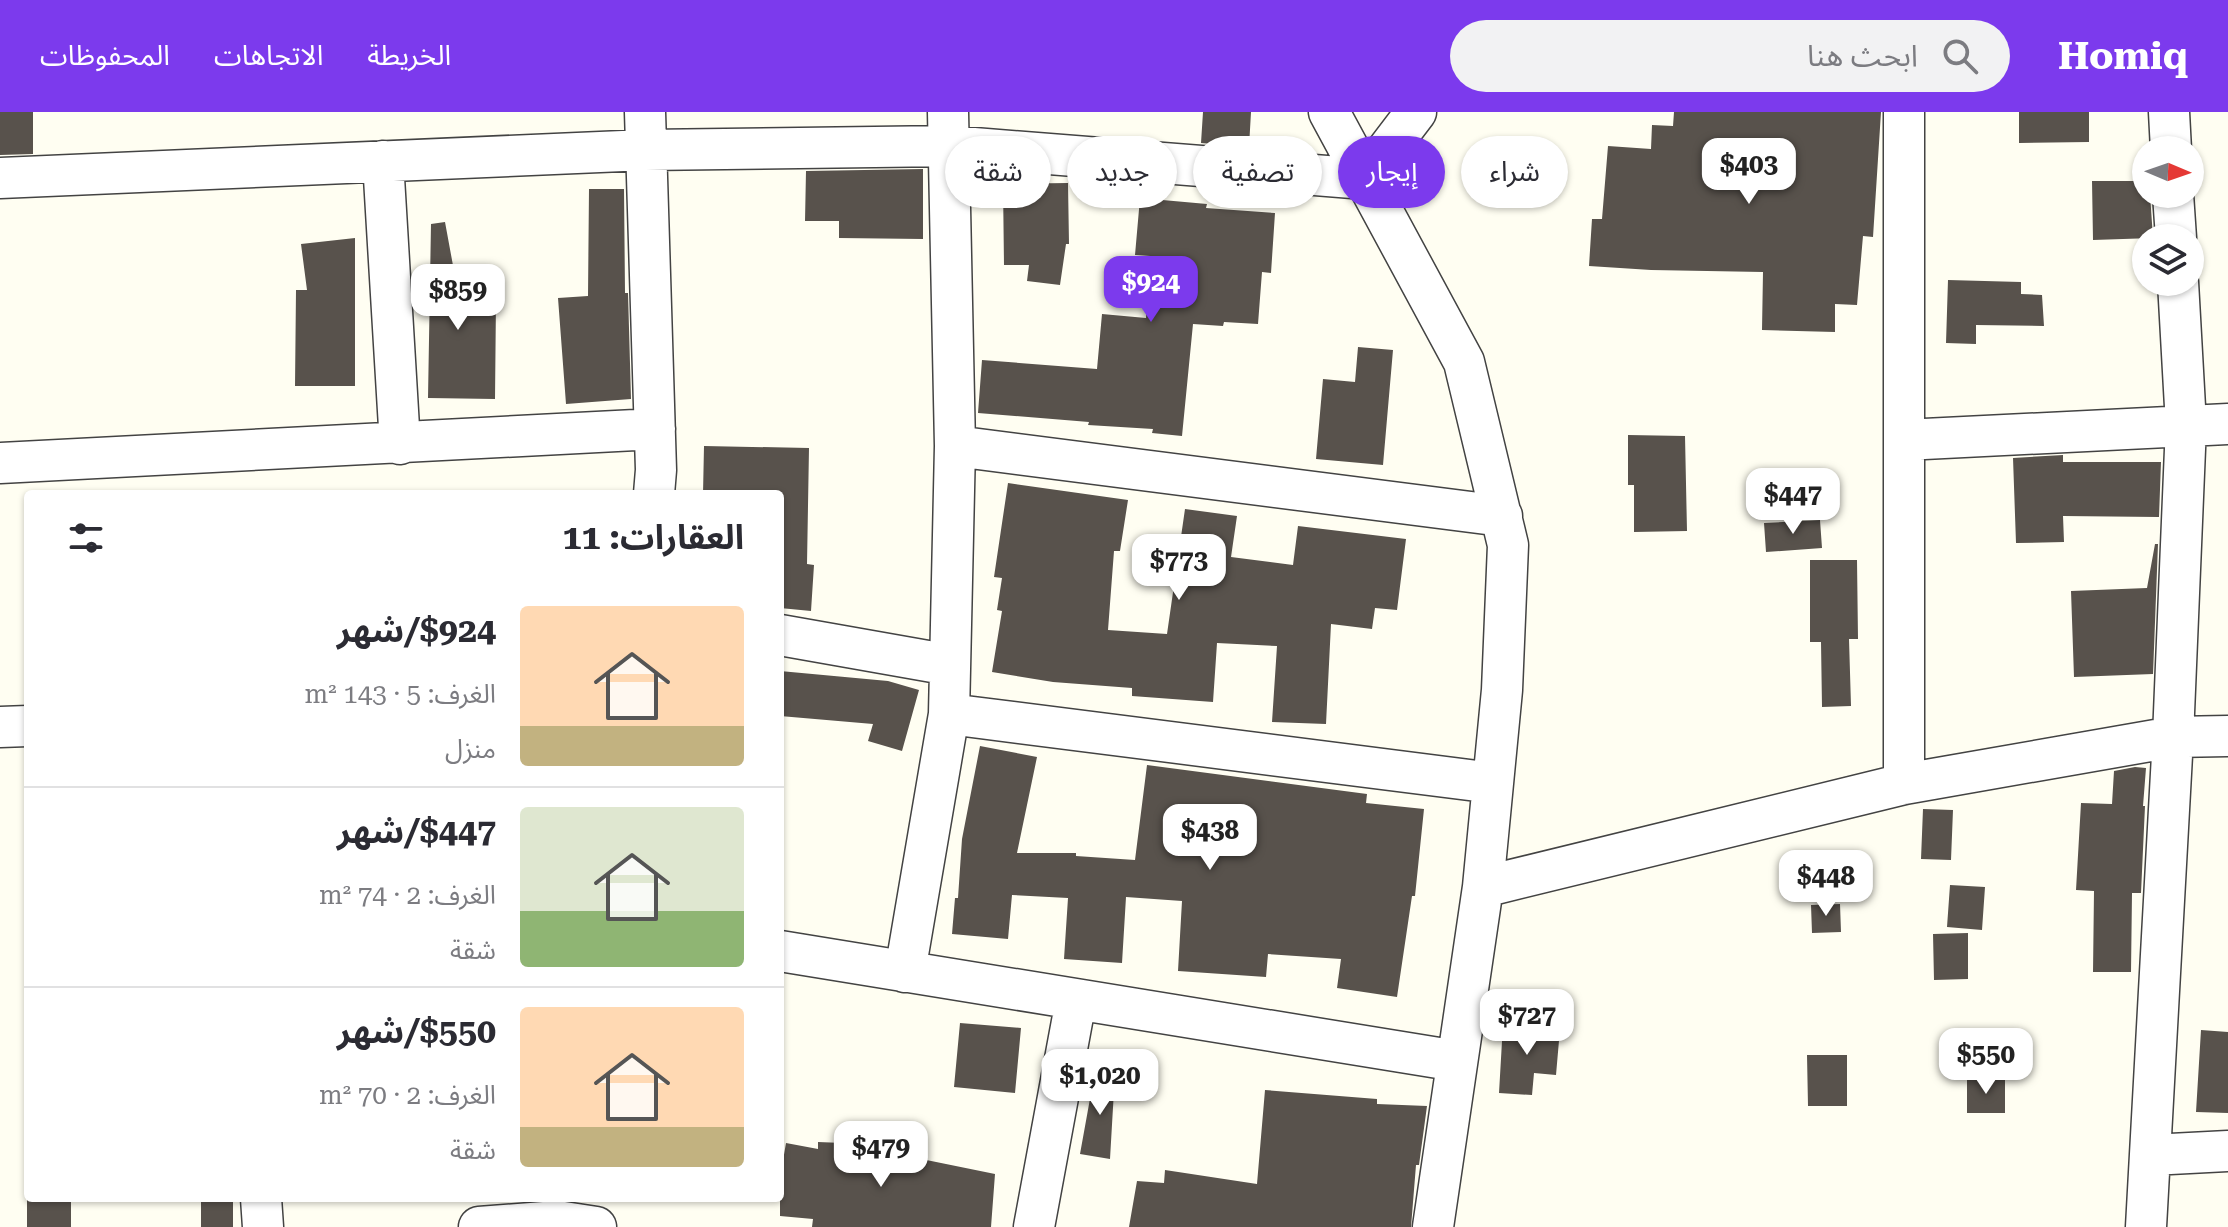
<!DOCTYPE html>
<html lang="ar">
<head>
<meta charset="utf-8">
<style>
	:root { --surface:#fff; --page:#f2f2f3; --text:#2b2b33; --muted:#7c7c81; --line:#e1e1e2; --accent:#7c3aed }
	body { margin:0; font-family:"Roboto Serif","Noto Sans Arabic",serif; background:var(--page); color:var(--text); direction:rtl; height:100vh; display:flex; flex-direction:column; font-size:30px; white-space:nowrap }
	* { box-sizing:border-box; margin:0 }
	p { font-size:26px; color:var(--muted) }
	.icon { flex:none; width:44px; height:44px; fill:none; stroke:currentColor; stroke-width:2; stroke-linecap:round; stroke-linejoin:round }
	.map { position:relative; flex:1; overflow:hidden; direction:ltr }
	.sheet { position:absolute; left:24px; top:378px; width:760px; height:712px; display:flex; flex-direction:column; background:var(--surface); border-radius:8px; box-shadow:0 2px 6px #0004; direction:rtl }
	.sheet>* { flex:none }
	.guide { position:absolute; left:808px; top:24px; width:760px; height:72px; direction:rtl; display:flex; gap:16px }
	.needle { width:52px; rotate:92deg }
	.buttons { position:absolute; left:2132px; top:24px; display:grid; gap:16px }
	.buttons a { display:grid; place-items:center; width:72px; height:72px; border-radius:50%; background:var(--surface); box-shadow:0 2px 6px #0004; font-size:40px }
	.price { position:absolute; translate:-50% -68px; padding:0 18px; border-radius:16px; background:#fff; color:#222; font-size:26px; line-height:52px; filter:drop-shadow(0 2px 4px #0008) }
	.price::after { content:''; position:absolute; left:50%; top:48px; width:24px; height:18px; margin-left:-12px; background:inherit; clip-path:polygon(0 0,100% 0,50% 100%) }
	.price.selected { background:var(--accent); color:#fff }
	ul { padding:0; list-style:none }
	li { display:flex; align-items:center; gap:24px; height:200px; padding:0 40px }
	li+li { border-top:2px solid var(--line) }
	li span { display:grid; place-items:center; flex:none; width:224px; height:160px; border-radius:8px; color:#555 }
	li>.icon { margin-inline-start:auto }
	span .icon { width:96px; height:96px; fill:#fffc; stroke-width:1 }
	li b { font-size:34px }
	h2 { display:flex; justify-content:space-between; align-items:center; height:96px; padding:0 40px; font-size:34px }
	.pill { padding:0 28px; border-radius:36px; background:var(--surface); box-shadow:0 2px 6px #0004; font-size:28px; line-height:72px }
	.pill.selected { background:var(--accent); color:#fff }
	header { display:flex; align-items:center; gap:48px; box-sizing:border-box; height:112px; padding:0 40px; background:var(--accent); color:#fff }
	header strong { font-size:38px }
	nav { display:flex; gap:44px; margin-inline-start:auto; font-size:28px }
	.search { width:560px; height:72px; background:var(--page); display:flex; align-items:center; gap:20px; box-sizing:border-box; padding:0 28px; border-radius:44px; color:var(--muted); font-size:30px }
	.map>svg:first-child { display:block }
	.building { fill:#58524c }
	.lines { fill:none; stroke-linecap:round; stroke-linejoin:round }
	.minor-casing { stroke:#434343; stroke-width:43 }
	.minor { stroke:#fff; stroke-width:40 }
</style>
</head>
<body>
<header>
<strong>Homiq</strong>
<div class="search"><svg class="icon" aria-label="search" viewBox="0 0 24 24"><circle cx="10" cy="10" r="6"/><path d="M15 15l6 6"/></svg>ابحث هنا</div>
<nav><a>الخريطة</a><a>الاتجاهات</a><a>المحفوظات</a></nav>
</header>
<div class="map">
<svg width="2228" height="1115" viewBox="0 0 2228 1115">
	<rect width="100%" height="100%" fill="#fffef2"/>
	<path class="building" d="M0,0H33V42L0,43Z
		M1203,0H1251L1249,35L1201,31Z
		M1674,0H1881L1873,125L1863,124L1857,193L1835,192V220L1762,218L1763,160L1651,158L1589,154L1592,107H1602L1608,34L1651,37L1652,13L1673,14Z
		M2019,0H2089V30L2019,31Z
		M923,57V127L839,126V109H805L806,59Z
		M2092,69H2146V82H2150L2153,126L2093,128Z
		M1068,71L1069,132H1066L1060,173L1027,169L1029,153H1004L1003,72Z
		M589,77H624L625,181H628L631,287L566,292L558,186L588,184Z
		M1140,86L1207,92L1206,96L1275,101L1271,161L1262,160L1258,212L1224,210L1223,214L1193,212L1182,324L1152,321L1153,317L1088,313L1089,310L978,301L982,248L1097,257L1102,202L1146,206L1150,144L1135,143Z
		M445,110L459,186L496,187L495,287L428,286L431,112Z
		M355,126V274H295L296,178H307L301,132Z
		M1948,168L2021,170V182L2042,183L2044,214L1976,213V232L1946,231Z
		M1358,235L1393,238L1383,353L1316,347L1323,267L1355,270Z
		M1628,323L1685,324L1687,419L1634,420V373H1628Z
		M704,334L809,336L807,452L814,453L811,499L780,496V382H703Z
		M2063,343V350H2161L2159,405L2063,404L2064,430L2016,431L2013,346Z
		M1008,371L1128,388L1120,439H1114L1108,518L1167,522L1185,397L1237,404L1231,445L1293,453L1298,414L1406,427L1397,498L1375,496L1372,517L1331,512L1326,612L1272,610L1277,534L1217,531L1213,590L1132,584V576L1053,570L992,560L1002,499L997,498L1002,466L994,465Z
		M1820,408L1822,436L1766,440L1764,411Z
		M2155,432H2158L2153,562L2074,565L2071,479L2147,476Z
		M1810,448H1857L1858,527H1849L1851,594L1822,595L1821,530H1810Z
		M780,559L888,569L919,578L902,639L868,629L873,612L780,604Z
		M980,634L1037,645L1017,741H1076V744L1135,748L1147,653L1367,682L1366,691L1424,697L1415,784H1412L1397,885L1337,876L1341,847L1268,842L1266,865L1178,859L1182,789L1126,785L1122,851L1064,847L1068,786L1012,783L1008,827L952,822L955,786H958L962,727Z
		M2135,655L2146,656L2143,694H2145L2141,781H2132L2131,860H2093L2094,779L2076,778L2081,691L2112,692L2114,659Z
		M1923,697L1953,698L1951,748L1921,747Z
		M1950,773L1985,775L1982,818L1947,815Z
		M1840,792L1841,820L1812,821L1811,793Z
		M1968,821V867L1934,868L1933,822Z
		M960,911L1021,916L1015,981L954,975Z
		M1503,912L1560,917L1556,963L1534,961L1532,983L1499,981Z
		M2201,918L2228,920V1001L2196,1000Z
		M1807,943H1847V994H1808Z
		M1095,959L1115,961L1110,1047L1080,1042Z
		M2005,966V1001H1967V967Z
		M1265,978L1377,987V992L1427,994L1419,1053H1416L1411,1115H1129L1137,1069L1164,1071L1165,1058L1257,1072Z
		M818,1030L843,1031L995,1062L991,1115H812L813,1107L780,1104V1066L786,1031L818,1037Z
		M27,1086H71V1115H27Z
		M201,1086H233V1115H201Z"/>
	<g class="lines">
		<g class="minor-casing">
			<path id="minor" d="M645,0L656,358L654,382
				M1329,0L1464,250L1508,433L1502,578L1483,775L1433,1115
				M2169,0L2171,38
				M383,49L400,332
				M0,66L646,38L949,34L1365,67L1416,0
				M2173,82L2176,126
				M2178,170L2186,313L2173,625L2228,624
				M1904,328L2228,312
				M955,334L1502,404
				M0,351L655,317
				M780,523L950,553
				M949,602L1493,671
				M0,615L28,614
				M1904,672V0
				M1483,775L1904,672L2173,625L2146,1115
				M780,839L1457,949
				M905,860L949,602L955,334L948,0
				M2151,1043L2228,1039
				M261,1086L263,1115
				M479,1115L557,1109L596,1115
				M1034,1115L1076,888"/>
		</g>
		<use href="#minor" class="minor"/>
	</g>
</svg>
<div class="buttons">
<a><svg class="needle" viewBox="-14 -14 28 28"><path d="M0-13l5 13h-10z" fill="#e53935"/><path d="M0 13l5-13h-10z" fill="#7c7c81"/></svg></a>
<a><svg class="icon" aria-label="layers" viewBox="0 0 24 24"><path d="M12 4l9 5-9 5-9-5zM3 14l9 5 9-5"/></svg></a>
</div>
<b class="price" style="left:1749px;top:94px">$403</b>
<b class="price selected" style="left:1151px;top:212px">$924</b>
<b class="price" style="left:458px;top:220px">$859</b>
<b class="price" style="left:1793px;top:424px">$447</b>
<b class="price" style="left:1179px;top:490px">$773</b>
<b class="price" style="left:1210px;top:760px">$438</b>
<b class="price" style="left:1826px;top:806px">$448</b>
<b class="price" style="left:1527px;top:945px">$727</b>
<b class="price" style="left:1986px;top:984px">$550</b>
<b class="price" style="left:1100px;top:1005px">$1,020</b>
<b class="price" style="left:881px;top:1077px">$479</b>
<div class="guide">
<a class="pill">شراء</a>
<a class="pill selected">إيجار</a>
<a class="pill">تصفية</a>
<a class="pill">جديد</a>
<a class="pill">شقة</a>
</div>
<section class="sheet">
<h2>العقارات: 11<svg class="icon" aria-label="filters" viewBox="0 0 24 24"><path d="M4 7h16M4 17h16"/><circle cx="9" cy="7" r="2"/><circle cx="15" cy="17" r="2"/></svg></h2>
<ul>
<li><span style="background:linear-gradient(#ffd9b3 75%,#c2b280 0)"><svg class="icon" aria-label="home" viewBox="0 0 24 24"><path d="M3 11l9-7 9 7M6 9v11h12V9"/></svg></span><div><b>$924/شهر</b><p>الغرف: 5 · 143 m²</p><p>منزل</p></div></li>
<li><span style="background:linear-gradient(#dfe7d0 65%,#8fb573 0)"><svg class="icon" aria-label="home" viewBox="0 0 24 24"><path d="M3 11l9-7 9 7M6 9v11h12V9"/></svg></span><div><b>$447/شهر</b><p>الغرف: 2 · 74 m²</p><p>شقة</p></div></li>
<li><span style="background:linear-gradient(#ffd9b3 75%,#c2b280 0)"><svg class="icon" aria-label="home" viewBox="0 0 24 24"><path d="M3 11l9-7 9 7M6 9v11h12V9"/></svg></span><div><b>$550/شهر</b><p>الغرف: 2 · 70 m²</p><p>شقة</p></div></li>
</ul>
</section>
</div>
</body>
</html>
